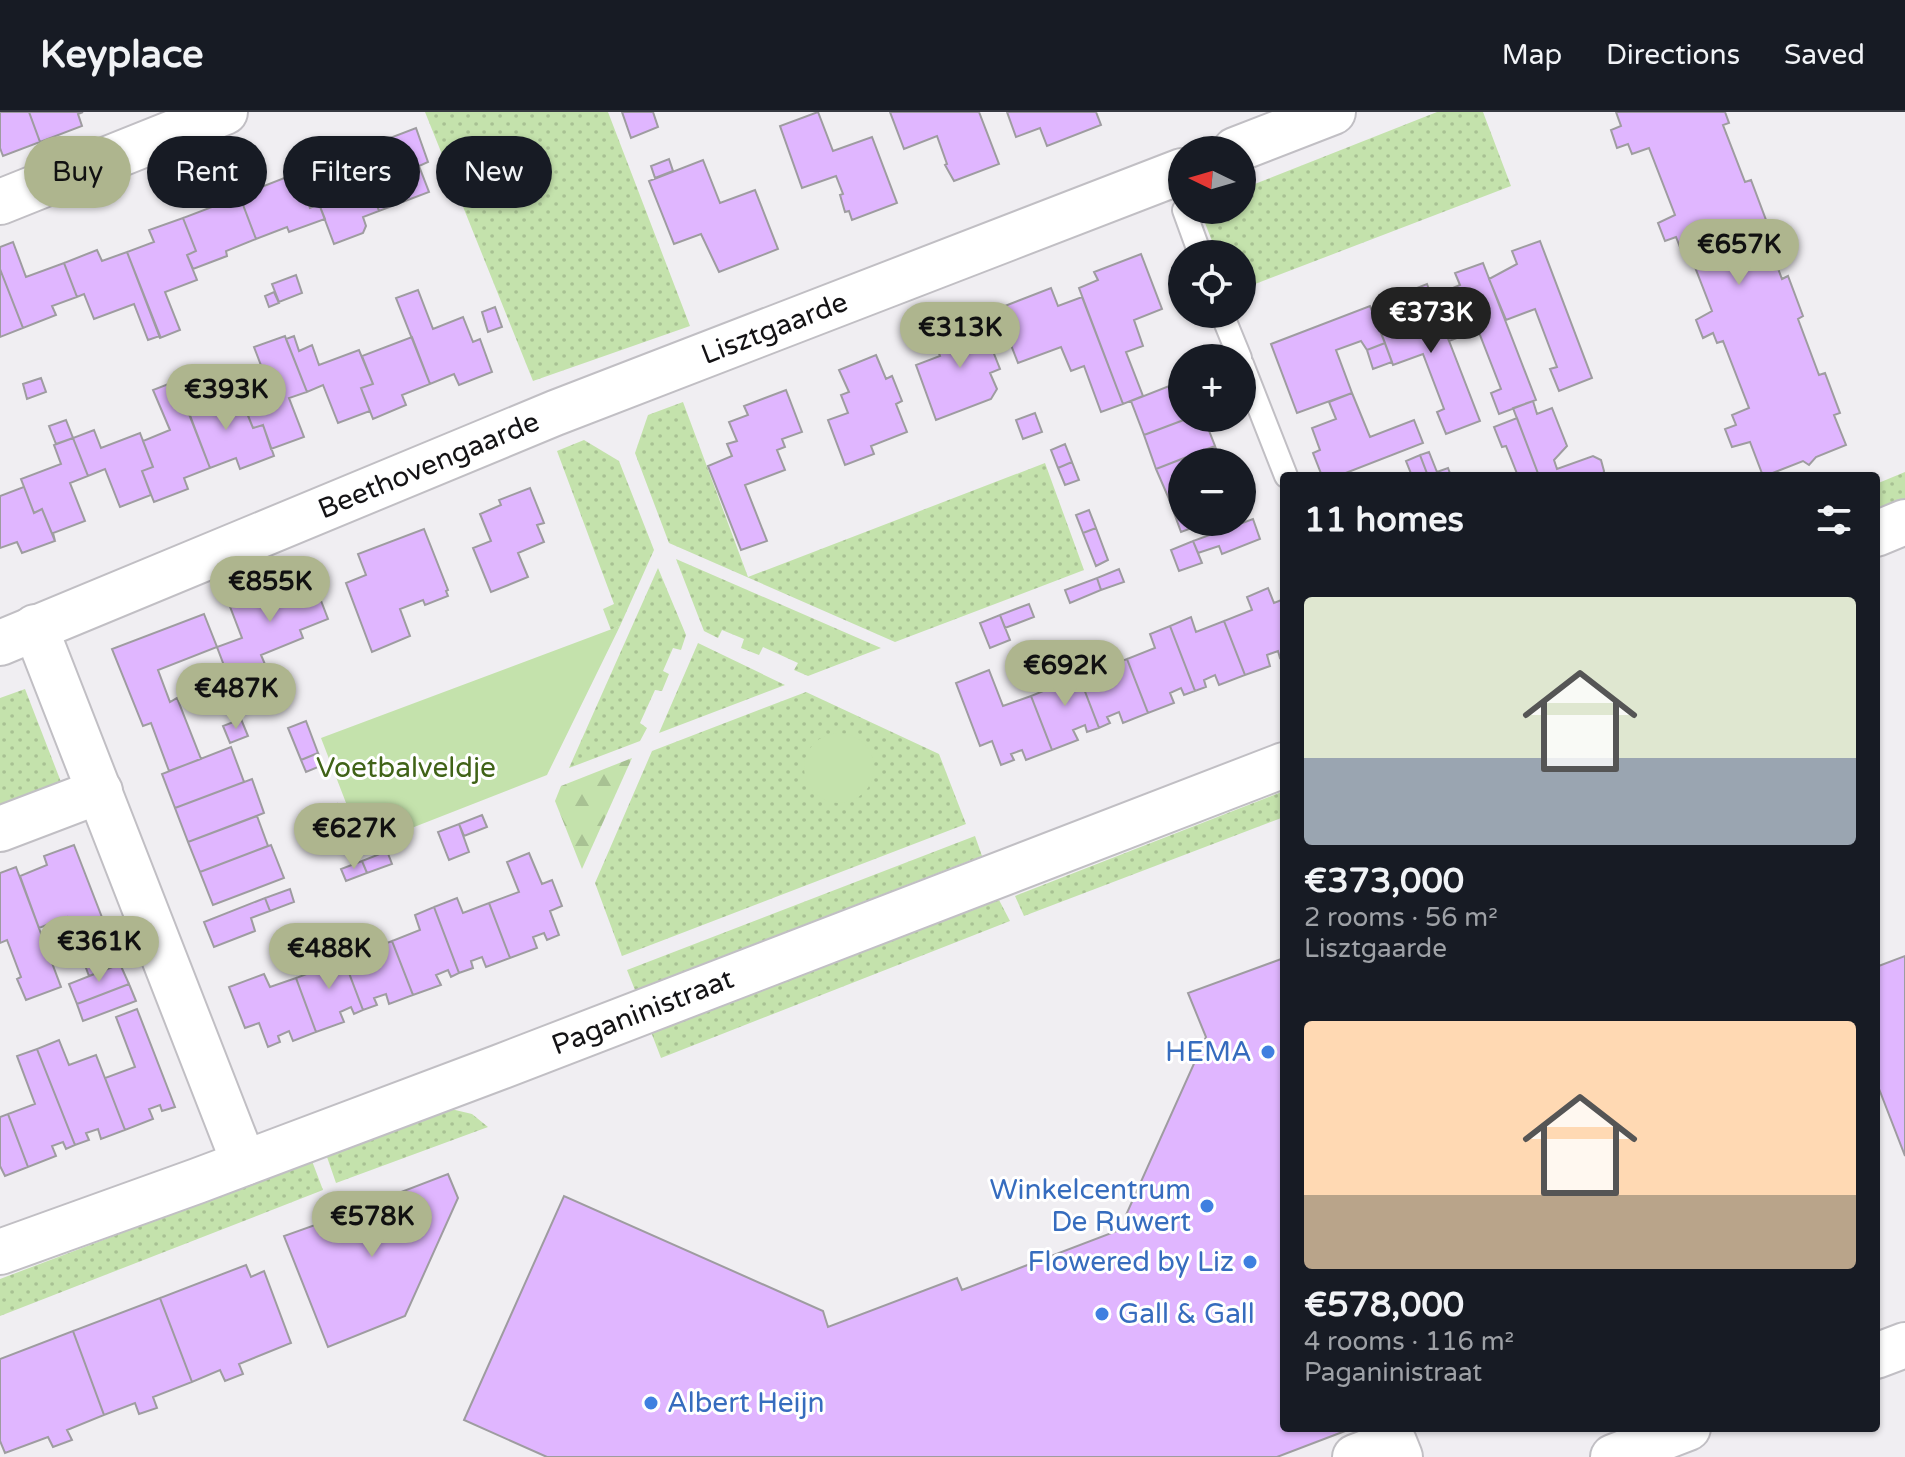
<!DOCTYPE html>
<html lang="en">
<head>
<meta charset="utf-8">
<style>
	:root { --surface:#171b24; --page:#20242c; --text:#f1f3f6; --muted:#9ea1a6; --line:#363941; --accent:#aeb58e }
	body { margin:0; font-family:"Varela Round",sans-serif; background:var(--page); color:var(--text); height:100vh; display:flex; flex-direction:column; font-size:30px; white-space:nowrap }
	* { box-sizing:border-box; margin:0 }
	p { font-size:26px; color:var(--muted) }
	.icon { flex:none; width:44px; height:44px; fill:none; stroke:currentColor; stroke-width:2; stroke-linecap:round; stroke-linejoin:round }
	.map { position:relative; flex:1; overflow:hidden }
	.drawer { position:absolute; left:1280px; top:360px; width:600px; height:960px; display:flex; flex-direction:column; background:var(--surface); border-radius:8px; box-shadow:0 2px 6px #0004 }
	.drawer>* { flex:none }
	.hud { position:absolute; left:24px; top:24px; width:760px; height:72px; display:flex; gap:16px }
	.needle { width:52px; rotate:275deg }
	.controls { position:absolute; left:1168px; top:24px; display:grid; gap:16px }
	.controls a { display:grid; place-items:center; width:88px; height:88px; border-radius:50%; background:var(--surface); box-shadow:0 2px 6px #0004; font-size:40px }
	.price { position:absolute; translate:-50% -68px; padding:0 18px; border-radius:28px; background:var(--accent); color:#111; font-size:26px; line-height:52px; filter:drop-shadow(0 2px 4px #0008) }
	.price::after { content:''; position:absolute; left:50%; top:48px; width:24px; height:18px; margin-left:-12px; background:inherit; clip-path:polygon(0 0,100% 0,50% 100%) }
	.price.active { background:#222; color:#fff }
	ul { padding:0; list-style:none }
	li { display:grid; align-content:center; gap:16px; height:424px; padding:0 24px }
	li span { display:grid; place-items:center; height:248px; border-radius:8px; color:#555 }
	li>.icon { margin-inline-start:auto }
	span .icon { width:144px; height:144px; fill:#fffc; stroke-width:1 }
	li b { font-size:34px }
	h2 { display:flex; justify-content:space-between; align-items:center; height:96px; padding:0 24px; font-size:34px }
	.pill { padding:0 28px; border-radius:36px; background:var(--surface); box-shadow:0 2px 6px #0004; font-size:28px; line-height:72px }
	.pill.active { background:var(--accent); color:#111 }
	header { display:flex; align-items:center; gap:48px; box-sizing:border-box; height:112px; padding:0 40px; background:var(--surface); border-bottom:2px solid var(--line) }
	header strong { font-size:38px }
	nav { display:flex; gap:44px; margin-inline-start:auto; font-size:28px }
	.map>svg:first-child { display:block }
	.grass { fill:url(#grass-dots) }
	.forest { fill:url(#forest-firs) }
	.park { fill:#c4e2ac }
	.building { fill:#e0b6ff; stroke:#9e9ca0; stroke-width:2 }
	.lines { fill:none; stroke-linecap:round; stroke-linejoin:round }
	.service-casing { stroke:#c1bfc4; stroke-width:26 }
	.minor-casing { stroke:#c1bfc4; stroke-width:48 }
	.service { stroke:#fff; stroke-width:22 }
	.minor { stroke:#fff; stroke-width:44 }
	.shop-dot { fill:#3f7fe0; stroke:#fff; stroke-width:3 }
	.labels { text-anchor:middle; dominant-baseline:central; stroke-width:6; stroke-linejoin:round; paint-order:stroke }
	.street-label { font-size:28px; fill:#141315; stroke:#fff }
	.park-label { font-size:28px; fill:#406317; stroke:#fff }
	.shop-label { font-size:28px; fill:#366cbe; stroke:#fff; text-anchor:end }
</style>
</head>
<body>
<header>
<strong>Keyplace</strong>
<nav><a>Map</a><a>Directions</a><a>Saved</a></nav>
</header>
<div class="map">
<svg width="1905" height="1345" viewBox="0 0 1905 1345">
	<defs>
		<pattern id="grass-dots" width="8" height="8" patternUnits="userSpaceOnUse" patternTransform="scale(2)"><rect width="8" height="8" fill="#c4e2ac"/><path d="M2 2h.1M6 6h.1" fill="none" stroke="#a8c193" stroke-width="1.8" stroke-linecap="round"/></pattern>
		<pattern id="forest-firs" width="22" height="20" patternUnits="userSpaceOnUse" patternTransform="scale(2)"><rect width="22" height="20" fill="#c4e2ac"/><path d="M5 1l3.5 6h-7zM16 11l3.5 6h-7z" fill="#a8c193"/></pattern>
	</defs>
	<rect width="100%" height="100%" fill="#f0eef2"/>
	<path class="grass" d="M425,0H608L690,214L533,269Z
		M1437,0H1483L1511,74L1242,177V142H1217L1200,98H1242V77Z
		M683,290L748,465L1045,351L1084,458L895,530L669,431L635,341L648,303Z
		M584,328L619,349L654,438L620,514L611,518L603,497L614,492L557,339Z
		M1905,360V387L1876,401V372Z
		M676,447L881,536L808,564L794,558L798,551L763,535L759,543L741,536L744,527L722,518L718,526L704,519Z
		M658,456L686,523L681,538L673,536L663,559L669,562L662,579L655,578L640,611L647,616L640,629L569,656Z
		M698,531L785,573L659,621Z
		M25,577L61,670L0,692V586Z
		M806,580L939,642L966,712L622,844L595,771L652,639Z
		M1284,679V705L1024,804L1015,784Z
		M975,724L982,744L635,878L627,858Z
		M999,788L1010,809L661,946L651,920Z
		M451,997L472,1002L488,1015L336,1071L327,1045Z
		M312,1049L323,1078L0,1204V1167Z"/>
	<path class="forest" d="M632,646L582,757L555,689L561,674Z"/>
	<path class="park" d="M620,514L547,663L363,735L321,626Z
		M804 656a35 35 0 1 1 70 0a35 35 0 1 1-70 0Z"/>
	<path class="building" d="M0,0H29L40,30L3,44L0,36Z
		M29,0H83L78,2L82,14L40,30Z
		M622,0H653L658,15L631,26Z
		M818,0L833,39L872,25L897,91L852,108L849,99L845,100L840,83L843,82L836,64L802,76L780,14Z
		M890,0H979L999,52L954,69L945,53L947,52L937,24L904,37Z
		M1007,0H1096L1101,13L1047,34L1040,16L1016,25Z
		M1616,0H1725L1729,11L1723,13L1745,70L1751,68L1766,108L1760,110L1782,167L1788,164L1803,204L1798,207L1819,263L1825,261L1840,301L1834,303L1846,333L1816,345L1809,353L1803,349L1765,364H1763L1750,330L1732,335L1725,317L1736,313L1732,303L1749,296L1723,229L1717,231L1713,221L1703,226L1696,208L1712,199L1686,132L1680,135L1676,125L1665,129L1658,111L1675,103L1649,36L1632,42L1628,32L1617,36L1611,18L1621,14Z
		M416,16L428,50L419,54L429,80L379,99L360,50L386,40L382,29Z
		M246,41L259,76L297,61L310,96L319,92L325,107L289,120L287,115L256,127L226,48Z
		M669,47L673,59L655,66L651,54Z
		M226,48L256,127L226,139L227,144L193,157L187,143L196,139L183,106L220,92L206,56Z
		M703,48L720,91L755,78L778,137L719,160L701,122L674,132L649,69Z
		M330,49L334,60L360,50L379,99L363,105L366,114L363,121L334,132L319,92L310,96L297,61Z
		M183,106L196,139L187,143L197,168L165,180L180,218L160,226L127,140L154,130L149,118Z
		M1540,129L1592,266L1559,279L1550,257L1557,255L1535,197L1506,208L1489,167L1517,152L1512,139Z
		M13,130L26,165L64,151L77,185L52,194L56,203L23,216L0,157V135Z
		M97,138L102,149L127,140L160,224L148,228L134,192L94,207L84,182L77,185L64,151Z
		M1141,142L1162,197L1134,208L1143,234L1126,240L1143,284L1123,292L1079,176L1098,168L1094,160Z
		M1483,151L1536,288L1499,302L1491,281L1501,277L1478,218L1449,229L1436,197L1453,190L1448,178L1460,173L1455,161Z
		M0,157L23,216L0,225Z
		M296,163L302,181L279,190L272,172Z
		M1427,172L1480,309L1446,322L1437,300L1444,297L1423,242L1393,253L1380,218L1397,212L1392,200L1404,195L1399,183Z
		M1051,176L1058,194L1082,185L1123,292L1101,300L1084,254L1071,259L1061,235L1018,251L997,197Z
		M418,178L433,217L463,205L473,230L480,227L492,260L459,273L454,262L430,272L396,186Z
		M274,180L279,191L269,195L265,184Z
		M1370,194L1385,231L1367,238L1361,229L1336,238L1352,281L1297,301L1271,232Z
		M495,195L502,215L488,220L482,200Z
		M979,204L1000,257L990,261L997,277L991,287L936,308L916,253L940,244L936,234L944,217Z
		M285,224L307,280L289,286L304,325L271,337L263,313L253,316L237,275L265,264L254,235Z
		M294,224L299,239L312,233L319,253L359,238L373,272L361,276L370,299L338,311L323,273L307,280L286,227Z
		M412,225L430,272L402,283L406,293L373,307L361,276L373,272L362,244Z
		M1385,231L1392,250L1373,257L1367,238Z
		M876,243L886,267L892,264L902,289L896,292L907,320L871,334L874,342L845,353L828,308L848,301L841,283L849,280L839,258Z
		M41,266L46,280L27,287L23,272Z
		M176,269L210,356L184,366L188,377L154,390L142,359L153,355L143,329L170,318L153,278Z
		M1182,269V306H1189L1144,323L1131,289Z
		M196,271L211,302L242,289L253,316L263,313L274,344L240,357L236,346L210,356L180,277Z
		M786,278L802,320L782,327L785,335L777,338L785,358L745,373L767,429L741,438L708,354L732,344L727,332L737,329L729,310L748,303L744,294Z
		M1352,281L1370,325L1414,308L1423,331L1338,364H1322L1313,341L1320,338L1312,316L1336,307L1329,290Z
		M1533,289L1537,302L1552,296L1567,334L1554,348L1557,357L1593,344L1601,348L1604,359L1603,364H1539L1513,296Z
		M1035,301L1042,320L1023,327L1016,308Z
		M1189,306H1204L1215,334L1156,357L1144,323Z
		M1517,306L1539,364H1518L1506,334L1502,335L1494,315Z
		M66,308L73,326L56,332L49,314Z
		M94,318L101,336L140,321L153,355L142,359L151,383L120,395L105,357L88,364L73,326Z
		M73,326L88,364L70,371L85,409L53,421L55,429L42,397L34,401L21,367L61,352L54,333Z
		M1065,332L1072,350L1058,356L1051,338Z
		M1215,334L1221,350H1182V382L1169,387L1156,357Z
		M1429,340L1437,360L1448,356L1451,364H1428L1420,343Z
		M1420,343L1428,364H1412L1406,349Z
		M1072,350L1079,368L1065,373L1058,356Z
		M21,367L34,401L42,397L55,429L22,441L17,430L0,436V384L24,375Z
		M530,376L544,411L537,413L544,430L518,441L528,465L491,480L473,436L491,429L480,402L501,393L499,388Z
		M1182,382V410H1208L1181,420L1169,387Z
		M1089,398L1096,416L1083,421L1076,403Z
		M1253,407L1260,427L1222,442L1219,434L1198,441L1193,429Z
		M1096,416L1108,448L1096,454L1083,421Z
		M424,417L448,478L446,479L448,484L425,493L423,488L400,497L410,524L372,540L346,471L366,463L358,442Z
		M1193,429L1202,451L1179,459L1171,438Z
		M1119,457L1124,470L1101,478L1097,466Z
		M310,460L328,507L300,518L303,526L261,543L267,557L231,572L217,535L242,526L229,492Z
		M1097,466L1101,478L1070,491L1065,478Z
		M1268,476L1274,491L1284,487V544L1280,546L1278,539L1267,543L1270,554L1245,563L1224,509L1252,498L1247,485Z
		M1029,492L1034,505L1005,516L1000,503Z
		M204,502L217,535L158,558L170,590L177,586L201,647L169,659L151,611L143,614L112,537Z
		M1000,503L1010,528L990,536L980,511Z
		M1191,505L1196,520L1224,509L1245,563L1219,573L1215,563L1204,568L1206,575L1195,579L1170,514Z
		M1170,514L1195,579L1184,583L1181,576L1170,581L1174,591L1148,601L1127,547L1155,536L1150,522Z
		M1094,543L1099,558L1127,547L1148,601L1123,611L1119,600L1107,605L1110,611L1099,616L1074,551Z
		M1074,551L1099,616L1087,620L1085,613L1073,618L1078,628L1052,638L1031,584L1058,573L1053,559Z
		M989,558L1003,594L1031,584L1052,638L1026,648L1022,638L1011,642L1014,648L1001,653L992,629L980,634L956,571Z
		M241,607L248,624L230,631L223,614Z
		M306,609L318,641L301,648L288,616Z
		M231,635L244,670L175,696L162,662Z
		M318,641L323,653L306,660L301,648Z
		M252,667L264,701L188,730L175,696Z
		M337,692L343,706L325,712L320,698Z
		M482,703L487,715L464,724L459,712Z
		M257,704L268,734L200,760L188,730Z
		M343,706L347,718L330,724L325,712Z
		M459,712L469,740L449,748L438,720Z
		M74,733L120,852L89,864L67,805L39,816L20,764L47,753L44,744Z
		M271,733L284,766L213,793L200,760Z
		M387,739L392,752L367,761L362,749Z
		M529,741L542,772L552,768L562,794L550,799L559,823L547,828L544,821L533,825L537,836L510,846L489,791L519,780L507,750Z
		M362,749L367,761L346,769L341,757Z
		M16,755L61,875L26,888L17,867L21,865L7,828L0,831V761Z
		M290,777L294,790L270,799L265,786Z
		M265,786L270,799L251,806L255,819L214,835L204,810Z
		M457,786L463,801L489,791L510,846L486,855L482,845L471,849L473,856L459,861L434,795Z
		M434,795L459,861L451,865L448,858L436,863L441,873L413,883L392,829L420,818L415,803Z
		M360,824L366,839L392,829L413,883L389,892L386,882L374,886L377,893L363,898L338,832Z
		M338,832L363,898L354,902L351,895L340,900L344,910L316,920L296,866L325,855L319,839Z
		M1905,844V1044L1876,969V855Z
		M1284,846V1316H1353L1277,1345H547L464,1308L564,1084L823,1199L828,1215L957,1166L962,1178L1130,1114L1126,1103L1206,925L1188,881Z
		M120,852L129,872L77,892L69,872Z
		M264,862L270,875L296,866L316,920L293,929L289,919L278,924L280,930L268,935L259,911L245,916L229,875Z
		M129,872L136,889L83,909L77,892Z
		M137,897L175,995L162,999L160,993L149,997L153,1007L125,1018L105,966L135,955L116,905Z
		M59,928L69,953L96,943L125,1018L101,1027L98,1017L86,1021L89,1028L75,1033L37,937Z
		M37,937L75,1033L66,1037L63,1030L52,1034L56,1044L28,1055L8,1002L35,992L17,944Z
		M8,1002L28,1055L5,1064L0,1054V1005Z
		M448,1062L458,1086L405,1204L328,1235L284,1124L329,1108L352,1118L362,1095Z
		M246,1153L251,1165L264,1159L291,1231L239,1252L243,1262L225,1269L220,1258L192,1270L160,1186Z
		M160,1186L192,1270L153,1285L157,1296L139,1302L135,1291L104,1303L73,1219Z
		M73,1219L104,1303L67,1318L72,1328L53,1335L48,1325L5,1341L0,1329V1247Z"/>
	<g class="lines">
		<g class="service-casing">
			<path id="service" d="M1184,98L1200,142
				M1222,202L1240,246
				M1242,252L1286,364"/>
		</g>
		<g class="minor-casing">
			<g id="minor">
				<path d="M1235,38L1333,0"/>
				<path d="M0,90L225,0"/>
				<path d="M1876,422L1905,410"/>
				<path d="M35,515L244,1051"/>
				<path id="s1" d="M0,531L555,301L1182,59"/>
				<path d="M0,717L100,679"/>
				<path id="s2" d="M0,1140L197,1069L500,955L1284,653"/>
				<path d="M1876,1244L1905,1233"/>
				<path d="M1355,1345L1394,1330L1400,1345"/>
				<path d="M1613,1345L1688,1316"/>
			</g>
		</g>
		<use href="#service" class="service"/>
		<use href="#minor" class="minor"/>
	</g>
	<g class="shop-dot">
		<circle cx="1268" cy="940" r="8"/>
		<circle cx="1207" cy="1094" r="8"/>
		<circle cx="1250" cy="1150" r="8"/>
		<circle cx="1102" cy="1202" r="8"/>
		<circle cx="651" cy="1291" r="8"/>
	</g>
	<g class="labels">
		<g class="street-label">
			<text stroke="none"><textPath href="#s1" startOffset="836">Lisztgaarde</textPath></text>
			<text stroke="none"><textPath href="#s1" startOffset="464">Beethovengaarde</textPath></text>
			<text stroke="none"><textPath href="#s2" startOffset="686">Paganinistraat</textPath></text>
		</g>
		<g class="park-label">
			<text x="406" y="656">Voetbalveldje</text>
		</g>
		<g class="shop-label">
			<text x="1252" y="940">HEMA</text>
			<text x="1191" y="1078">Winkelcentrum<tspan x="1191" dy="32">De Ruwert</tspan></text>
			<text x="1234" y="1150">Flowered by Liz</text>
			<text x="1118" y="1202" text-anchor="start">Gall &amp; Gall</text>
			<text x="667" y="1291" text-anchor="start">Albert Heijn</text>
		</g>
	</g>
</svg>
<div class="controls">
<a><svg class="needle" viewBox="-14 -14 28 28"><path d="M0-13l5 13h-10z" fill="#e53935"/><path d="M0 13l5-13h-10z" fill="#9ea1a6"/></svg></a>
<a><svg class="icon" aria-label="locate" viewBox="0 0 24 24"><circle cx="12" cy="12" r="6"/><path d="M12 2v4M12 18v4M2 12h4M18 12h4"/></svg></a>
<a>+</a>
<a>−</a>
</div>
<b class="price" style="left:1739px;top:175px">€657K</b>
<b class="price active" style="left:1431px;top:243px">€373K</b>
<b class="price" style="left:960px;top:258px">€313K</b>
<b class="price" style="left:226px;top:320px">€393K</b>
<b class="price" style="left:270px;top:512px">€855K</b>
<b class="price" style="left:1065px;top:596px">€692K</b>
<b class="price" style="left:236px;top:619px">€487K</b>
<b class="price" style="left:354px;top:759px">€627K</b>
<b class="price" style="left:99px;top:872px">€361K</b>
<b class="price" style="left:329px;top:879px">€488K</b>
<b class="price" style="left:372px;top:1147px">€578K</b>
<div class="hud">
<a class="pill active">Buy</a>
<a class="pill">Rent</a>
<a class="pill">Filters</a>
<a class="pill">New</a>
</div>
<section class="drawer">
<h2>11 homes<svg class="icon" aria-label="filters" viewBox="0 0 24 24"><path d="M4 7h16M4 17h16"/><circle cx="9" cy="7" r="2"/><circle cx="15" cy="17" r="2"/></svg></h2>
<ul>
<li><span style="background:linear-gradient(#dfe7d0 65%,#9aa5b1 0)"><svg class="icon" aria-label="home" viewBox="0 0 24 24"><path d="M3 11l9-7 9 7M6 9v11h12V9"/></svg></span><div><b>€373,000</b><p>2 rooms · 56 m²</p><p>Lisztgaarde</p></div></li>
<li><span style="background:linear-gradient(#ffd9b3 70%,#b9a48a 0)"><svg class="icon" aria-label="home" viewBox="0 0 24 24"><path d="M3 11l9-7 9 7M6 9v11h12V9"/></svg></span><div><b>€578,000</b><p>4 rooms · 116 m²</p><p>Paganinistraat</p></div></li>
</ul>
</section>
</div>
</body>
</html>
